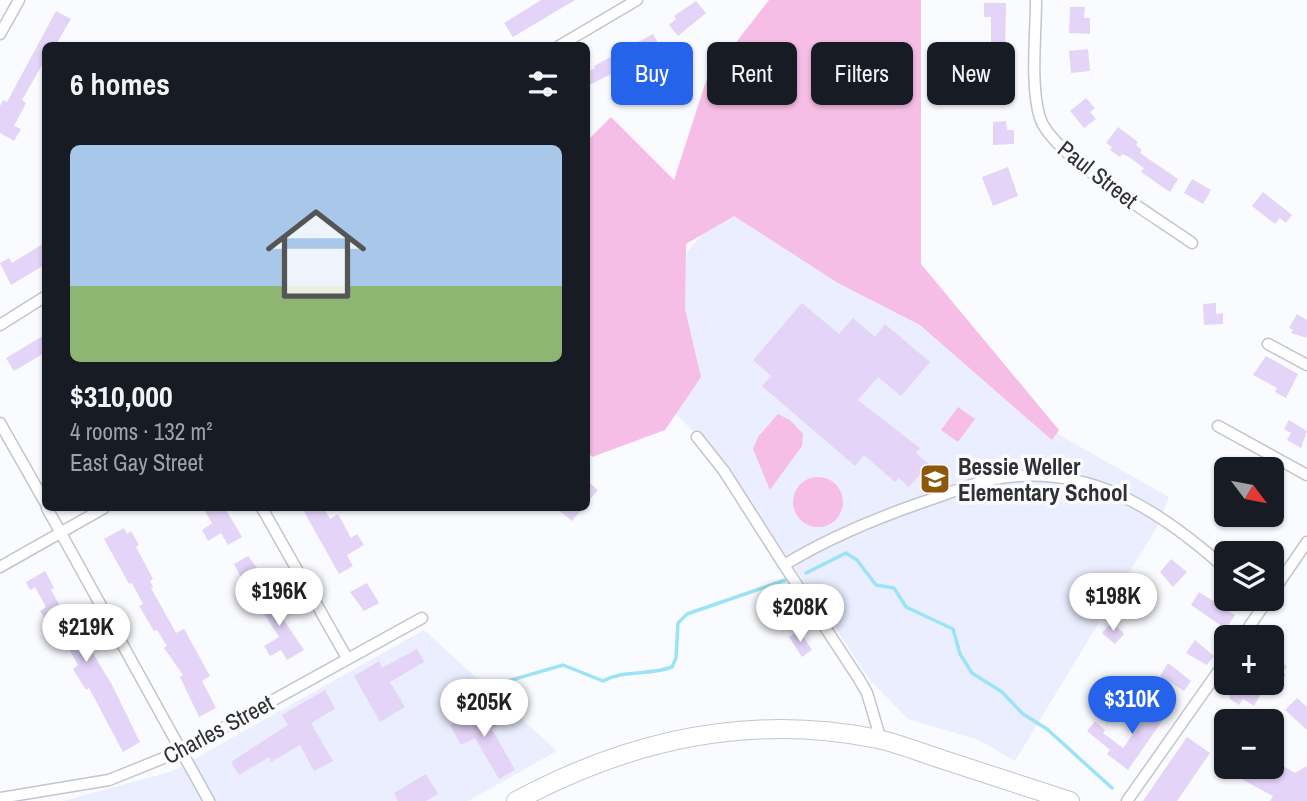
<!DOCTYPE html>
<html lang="en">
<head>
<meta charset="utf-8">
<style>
	:root { --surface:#171b24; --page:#242831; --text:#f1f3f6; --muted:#9ea1a6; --accent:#2563eb }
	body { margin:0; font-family:"Archivo Narrow",sans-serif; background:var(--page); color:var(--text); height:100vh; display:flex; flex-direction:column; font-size:26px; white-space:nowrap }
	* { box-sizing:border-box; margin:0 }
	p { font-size:23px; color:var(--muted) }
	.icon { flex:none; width:38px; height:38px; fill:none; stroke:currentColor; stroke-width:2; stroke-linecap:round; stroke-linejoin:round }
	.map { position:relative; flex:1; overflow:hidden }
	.details { position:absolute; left:42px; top:42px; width:548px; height:469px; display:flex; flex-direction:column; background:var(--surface); border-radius:10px; box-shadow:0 2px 5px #0004 }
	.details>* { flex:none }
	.hud { position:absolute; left:611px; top:42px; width:590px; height:63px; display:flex; gap:14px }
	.needle { width:46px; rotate:122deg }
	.controls { position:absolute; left:1214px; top:457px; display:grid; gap:14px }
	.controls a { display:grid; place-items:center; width:70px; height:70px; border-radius:10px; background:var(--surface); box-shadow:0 2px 5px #0004; font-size:35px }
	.price { position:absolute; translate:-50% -60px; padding:0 16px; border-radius:24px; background:#fff; color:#222; font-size:23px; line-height:46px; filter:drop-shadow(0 2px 4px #0008) }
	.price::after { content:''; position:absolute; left:50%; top:42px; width:21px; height:16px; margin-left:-10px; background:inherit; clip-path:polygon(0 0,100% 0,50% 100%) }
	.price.on { background:var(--accent); color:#fff }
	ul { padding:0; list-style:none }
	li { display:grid; align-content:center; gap:14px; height:371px; padding:0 28px }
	li span { display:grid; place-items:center; height:217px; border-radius:10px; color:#555 }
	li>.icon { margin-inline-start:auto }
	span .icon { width:126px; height:126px; fill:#fffc; stroke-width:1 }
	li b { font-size:30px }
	h2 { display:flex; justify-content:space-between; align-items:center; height:84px; padding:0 28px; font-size:30px }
	.tag { padding:0 24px; border-radius:10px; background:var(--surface); box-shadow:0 2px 5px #0004; font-size:24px; line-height:63px }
	.tag.on { background:var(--accent); color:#fff }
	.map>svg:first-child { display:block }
	.built { fill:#ebeefe }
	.green { fill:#f6bde6 }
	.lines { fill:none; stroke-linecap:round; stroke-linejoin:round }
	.stream { stroke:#9be4f5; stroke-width:3.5 }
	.building { fill:#e4d4f7 }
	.street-casing { stroke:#c3c5cd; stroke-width:13 }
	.primary-casing { stroke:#c3c5cd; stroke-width:20 }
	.street { stroke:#fff; stroke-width:10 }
	.primary { stroke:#fff; stroke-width:18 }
	.labels { text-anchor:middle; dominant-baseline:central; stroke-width:7; stroke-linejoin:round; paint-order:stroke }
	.street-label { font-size:23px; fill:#303033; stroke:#fafbff }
	.poi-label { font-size:23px; font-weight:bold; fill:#303033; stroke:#fafbff; text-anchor:start }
</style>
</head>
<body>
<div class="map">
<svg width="1307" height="801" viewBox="0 0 1307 801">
	<rect width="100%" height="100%" fill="#fafbff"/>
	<path class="built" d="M737,195L928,323L1001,388L1061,436L1169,497L1157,527L1015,761L979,740L908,719L870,680L722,460L606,344Z
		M424,630L557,751L468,801H63L173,771Z"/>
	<path class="green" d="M769,0H921V264L1059,430L1052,440L920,325L838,283L734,216L686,244L685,309L701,377L665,430L592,457L586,449V142L611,117L674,180L706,81Z
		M958,407L975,419L958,442L941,430Z
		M778,414L790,420L803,434L802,446L770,490L753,449L758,437Z
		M793 502a25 25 0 1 1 50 0a25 25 0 1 1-50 0Z"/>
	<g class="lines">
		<path class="stream" d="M806,573L846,553L857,560L876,585L894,588L906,607L953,629L960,654L972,673L1002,692L1023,714L1047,729L1112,788
			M501,683L563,665L603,681C625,669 649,676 672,667L676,658L678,623L687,614L785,580"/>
	</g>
	<path class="building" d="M541,0H575L513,37L504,23Z
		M696,1L706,13L678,36L669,25L676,19L674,16Z
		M984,3H1006L1005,59H1011V69H1006L1008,102L986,99V69H981L982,43H991V17H984Z
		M1070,7H1085L1084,18H1090V34L1069,33Z
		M56,11L71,19L55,46H46V67L42,65L22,100L26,103L14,126L21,129L14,141L0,133V106L3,100L7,102Z
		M653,34L661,48L586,87V73L595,68L594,66Z
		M1088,49L1090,71L1071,73L1069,51Z
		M1086,98L1095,108L1090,112L1096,119L1084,128L1070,111Z
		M1006,121L1007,130H1014V144L993,145V122Z
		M1118,127L1138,142L1136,145L1142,150L1140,153L1178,179L1170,192L1141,172L1144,168L1129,157L1122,154L1120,157L1110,150L1112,147L1106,143Z
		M1008,167L1018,196L993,206L982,177Z
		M1192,179L1211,190L1203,204L1184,193Z
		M1263,192L1292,215L1286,223L1280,218L1275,224L1252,206Z
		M46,242V264L11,285L0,263L9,258L12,263Z
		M802,303L839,334L853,318L875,337L885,324L930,362L901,396L878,377L858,400L920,448L916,453L929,464L909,487L899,478L895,482L864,455L855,466L762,386L771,376L753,360Z
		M1216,303V314L1223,313V324L1204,325L1203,304Z
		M1297,314L1307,320V338L1291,333L1293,330L1289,328Z
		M46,334V352L14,371L6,358Z
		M1266,356L1298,374L1286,398L1275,392L1277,388L1253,375Z
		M1289,420L1307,431L1301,448L1287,440L1291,433L1284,429Z
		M586,480L598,490L586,504Z
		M203,508H225L242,537L228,545L221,533L208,541L202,530L212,523Z
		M302,508H324L330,519L338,514L351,538L357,534L364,545L347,555L353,566L339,574Z
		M556,508H583L572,521Z
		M124,528L127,534L131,531L139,545L136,547L153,579L150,581L153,587L151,588L176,633L184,629L210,676L202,681L216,708L199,717L180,677L183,675L164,648L167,646L157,630L154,631L139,606L143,604L132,583L129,584L104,539Z
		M1273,541L1281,546L1277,553H1264Z
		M248,556L262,574L244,583L234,564Z
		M1171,559L1187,572L1173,587L1160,572Z
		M45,571L54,588L51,590L60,606L64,605L112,685L140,742L123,752L89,688L86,690L73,669L78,665L57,628L52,631L40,611L46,607L35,587L30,590L26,582Z
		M367,583L379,603L364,611L350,592Z
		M272,591L285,614L281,616L304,650L287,660L281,650L270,656L264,646L279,637L255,600Z
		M1199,592L1235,615L1226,629L1191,605Z
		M1112,622L1124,634L1115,644L1102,633Z
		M799,630L812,650L802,657L789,637Z
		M1195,640L1214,656L1207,665L1186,653Z
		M417,649L424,662L390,682L405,707L380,722L354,676L379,661L382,668Z
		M1272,653L1287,667L1283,672L1286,675L1279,682L1276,679L1272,683Z
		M1168,663L1191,681L1184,691L1160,676Z
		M1242,682H1268L1254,706L1243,699L1239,705L1230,699L1229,695L1237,683Z
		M325,690L335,709L311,723L333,761L314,771L300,745L271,762L269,757L239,775L231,762L288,725L282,715Z
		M1297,698L1307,707V730L1285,710Z
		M1151,700L1169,711L1128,770L1107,754L1110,750L1087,731L1095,721L1105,730L1103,733L1123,748L1148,713L1145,709Z
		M488,705L498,725L492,729L515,770L499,779L475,738L461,745L450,725Z
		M1187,737L1210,753L1177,801H1143Z
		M1272,760L1295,773L1307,766V801H1270L1273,796L1230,773L1234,766H1272Z
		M426,774L438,794L426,801H398L394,793Z"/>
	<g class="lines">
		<g class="street-casing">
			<path id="street" d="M1036,0C1036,35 1030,86 1040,118C1052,155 1157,218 1192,243
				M0,34L19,0
				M559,46L637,0
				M0,325L46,296
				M1268,344L1307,365
				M0,423L46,504
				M1218,426L1307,475
				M697,437L724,471L784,565
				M47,508L209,801
				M262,508L347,658
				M0,567L104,508
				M1272,593L1307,542
				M1242,637L1269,598
				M881,740L867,693L859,679L784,565C828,538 874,519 923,502C945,495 967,485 989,480C1085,460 1159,509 1227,570
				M0,798L109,780L181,751L422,618
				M1127,801L1227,659"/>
		</g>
		<g class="primary-casing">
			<path id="primary" d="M516,801C629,740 751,713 878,739C900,744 922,753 944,760C986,774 1028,787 1070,801"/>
		</g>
		<use href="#street" class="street"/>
		<use href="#primary" class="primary"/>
	</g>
	<defs>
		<g id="school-square" transform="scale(1.575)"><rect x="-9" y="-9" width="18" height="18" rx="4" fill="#8d580a" stroke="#fafbff"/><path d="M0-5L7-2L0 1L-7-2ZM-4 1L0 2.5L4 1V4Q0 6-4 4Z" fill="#fff"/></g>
	</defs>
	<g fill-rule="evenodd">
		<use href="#school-square" x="935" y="479"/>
	</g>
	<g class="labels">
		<g class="street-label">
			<text transform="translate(1098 174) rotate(38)">Paul Street</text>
			<text transform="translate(218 729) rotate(-28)">Charles Street</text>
		</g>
		<g class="poi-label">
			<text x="958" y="466">Bessie Weller<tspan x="958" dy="26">Elementary School</tspan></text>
		</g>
	</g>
</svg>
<div class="controls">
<a><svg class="needle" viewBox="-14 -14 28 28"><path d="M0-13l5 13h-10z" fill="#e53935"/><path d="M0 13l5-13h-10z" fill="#9ea1a6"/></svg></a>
<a><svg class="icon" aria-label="layers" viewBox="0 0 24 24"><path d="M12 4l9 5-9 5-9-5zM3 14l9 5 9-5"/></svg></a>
<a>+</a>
<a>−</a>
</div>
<b class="price" style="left:279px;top:628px">$196K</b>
<b class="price" style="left:1113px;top:633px">$198K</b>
<b class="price" style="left:800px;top:644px">$208K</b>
<b class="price" style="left:86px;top:664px">$219K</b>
<b class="price on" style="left:1132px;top:736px">$310K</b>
<b class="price" style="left:484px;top:739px">$205K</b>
<div class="hud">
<a class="tag on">Buy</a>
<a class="tag">Rent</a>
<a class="tag">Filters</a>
<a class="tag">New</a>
</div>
<section class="details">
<h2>6 homes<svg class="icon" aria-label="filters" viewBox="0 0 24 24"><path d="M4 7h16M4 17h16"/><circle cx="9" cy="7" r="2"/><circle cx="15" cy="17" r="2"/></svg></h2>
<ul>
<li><span style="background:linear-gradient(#a9c7e8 65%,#8fb573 0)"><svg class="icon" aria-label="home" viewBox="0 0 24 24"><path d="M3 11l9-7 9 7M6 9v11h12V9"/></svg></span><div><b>$310,000</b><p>4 rooms · 132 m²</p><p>East Gay Street</p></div></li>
</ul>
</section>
</div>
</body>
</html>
